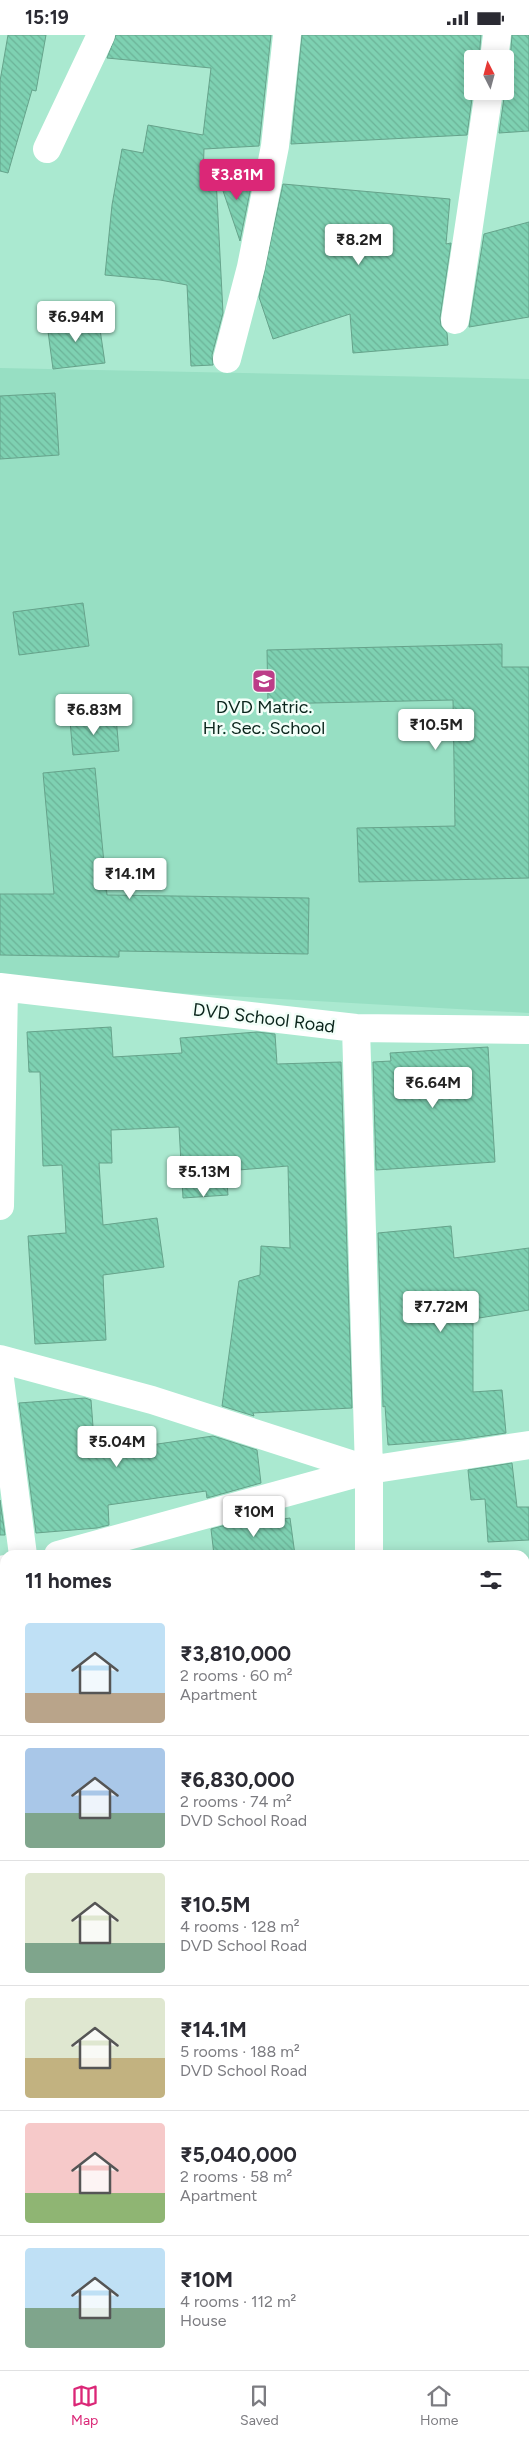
<!DOCTYPE html>
<html lang="en">
<head>
<meta charset="utf-8">
<style>
	:root { --surface:#fff; --page:#f2f2f3; --text:#2b2b33; --muted:#7c7c81; --line:#e1e1e2; --accent:#db2777 }
	body { margin:0; font-family:Figtree,sans-serif; background:var(--page); color:var(--text); height:100vh; display:flex; flex-direction:column; font-size:19px; white-space:nowrap }
	* { box-sizing:border-box; margin:0 }
	p { font-size:16px; color:var(--muted) }
	.icon { flex:none; width:28px; height:28px; fill:none; stroke:currentColor; stroke-width:2; stroke-linecap:round; stroke-linejoin:round }
	.map { position:relative; flex:1; overflow:hidden }
	.sheet { position:absolute; left:0px; top:1515px; width:530px; height:820px; display:flex; flex-direction:column; background:var(--surface); border-radius:15px 15px 0 0; box-shadow:0 2px 12px #0003 }
	.sheet>* { flex:none }
	.needle { width:32px; rotate:354deg }
	.controls { position:absolute; left:464px; top:15px; display:grid; gap:10px }
	.controls a { display:grid; place-items:center; width:50px; height:50px; border-radius:5px; background:var(--surface); box-shadow:0 2px 12px #0003; font-size:25px }
	.price { position:absolute; translate:-50% -42px; padding:0 11px; border-radius:5px; background:#fff; color:#222; font-size:16px; line-height:32px; filter:drop-shadow(0 1px 2px #0008) }
	.price::after { content:''; position:absolute; left:50%; top:30px; width:15px; height:11px; margin-left:-8px; background:inherit; clip-path:polygon(0 0,100% 0,50% 100%) }
	.price.active { background:var(--accent); color:#fff }
	ul { padding:0; list-style:none }
	li { display:flex; align-items:center; gap:15px; height:125px; padding:0 25px }
	li+li { border-top:1px solid var(--line) }
	li span { display:grid; place-items:center; flex:none; width:140px; height:100px; border-radius:5px; color:#555 }
	li>.icon { margin-inline-start:auto }
	span .icon { width:60px; height:60px; fill:#fffc; stroke-width:1 }
	li b { font-size:21px }
	h2 { display:flex; justify-content:space-between; align-items:center; height:60px; padding:0 25px; font-size:21px }
	.status { display:flex; justify-content:space-between; align-items:center; height:35px; padding:0 25px; background:var(--surface); direction:ltr }
	.status svg { height:14px; fill:currentColor }
	.dock { display:flex; justify-content:space-around; align-items:center; height:70px; border-top:1px solid var(--line); background:var(--surface); font-size:14px; color:var(--muted) }
	.dock a { display:grid; justify-items:center; gap:2px }
	.dock .active { color:var(--accent) }
	.map>svg:first-child { display:block }
	.built { fill:#97dfc3 }
	.building { fill:url(#building-back-hatch); stroke:#66a38b }
	.lines { fill:none; stroke-linecap:round; stroke-linejoin:round }
	.minor { stroke:#fff; stroke-width:28 }
	.trunk { stroke:#d0cef4; stroke-width:28 }
	.labels { text-anchor:middle; dominant-baseline:central; stroke-width:5; stroke-linejoin:round; paint-order:stroke }
	.poi-label { font-size:18px; fill:#0a241b; stroke:#f2fef8 }
	.street-label { font-size:18px; fill:#0a241b; stroke:#f2fef8 }
</style>
</head>
<body>
<div class="status"><b>15:19</b><svg viewBox="0 0 49 12"><path d="M0 12V9h3v3zM5 12V6h3v6zM10 12V3h3v9zM15 12V0h3v12zM26 1h20v11H26zM47 4h2v5h-2z"/></svg></div>
<div class="map">
<svg width="529" height="2335" viewBox="0 0 529 2335">
	<defs>
		<pattern id="building-back-hatch" width="6" height="6" patternUnits="userSpaceOnUse" patternTransform="scale(1.25)"><rect width="6" height="6" fill="#7ed1b2"/><path d="M-1 5l2 2M0 0l6 6M5-1l2 2" fill="none" stroke="#6cb398"/></pattern>
	</defs>
	<rect width="100%" height="100%" fill="#aae9d0"/>
	<path class="built" d="M0,333L529,344V978L0,948Z"/>
	<path class="building" d="M8,0H46L36,56L32,55L8,138L0,136V46Z
		M116,0H271L259,111L204,114L203,142L216,143L223,278L212,320L213,330L191,331L187,250L160,245L105,240L112,170L122,114L143,118L148,90L203,100L211,33L107,23Z
		M302,0H481L479,24H472L473,56L467,100L291,109Z
		M512,0H529V96L499,98L505,56V35L510,26Z
		M219,144L252,147L240,206Z
		M283,149L450,164L446,209L451,208L440,283L441,291L447,298L448,310L353,318L350,279L273,304L259,262Z
		M529,187V282L469,292L484,199Z
		M98,281L105,328L53,334L47,289Z
		M55,358L59,420L0,424V361Z
		M83,568L89,611L19,620L13,577Z
		M502,609V632H529V843L359,847L357,793L455,791L453,665L268,669L267,615Z
		M116,682L119,716L73,720L70,686Z
		M95,733L107,860L309,863L308,919L119,916V922L0,920V859H54L43,738Z
		M111,992L113,1022L182,1018L180,1003L257,997L275,999L277,1029L341,1027L352,1373L253,1378L254,1381L222,1371L239,1246L260,1240L261,1211L290,1213L288,1131L226,1136L228,1160L183,1163L179,1092L111,1095L112,1128H99L103,1190L157,1183L164,1232L103,1240L106,1305L35,1309L28,1201L66,1198L62,1130L43,1131L40,1037H29L27,997Z
		M488,1012L495,1127L376,1135L373,1027L391,1026L390,1018Z
		M451,1191L454,1223L529,1213V1275L473,1284V1357L502,1355L506,1398L464,1404L388,1410L385,1371L383,1372L378,1198Z
		M85,1363L91,1365L95,1418L213,1401L257,1415L261,1448L207,1463L206,1456L108,1470L109,1490L97,1493L36,1498L19,1368Z
		M512,1428L517,1472H529V1505L488,1507L485,1464L471,1465L468,1435Z
		M0,1465L5,1500H0Z
		M264,1480L265,1487L290,1483L295,1520H214L211,1494Z"/>
	<g class="lines">
		<path class="minor" d="M494,24L497,0
			M47,114L101,0
			M455,285L489,56
			M227,324L251,232L275,111L287,0
			M0,952L356,993L529,995
			M356,993L369,1435V1520
			M0,1171L4,953
			M0,1324L152,1365L369,1435
			M0,1344L23,1520
			M58,1520L369,1435L529,1410
			M0,1535L5,1534
			M525,1715H529
			M0,1763L5,1761"/>
		<path class="trunk" d="M525,2201L529,2200
			M0,2333L7,2330"/>
	</g>
	<defs>
		<g id="school-square" transform="scale(1.25)"><rect x="-9" y="-9" width="18" height="18" rx="4" fill="#bc3d88" stroke="#f2fef8"/><path d="M0-5L7-2L0 1L-7-2ZM-4 1L0 2.5L4 1V4Q0 6-4 4Z" fill="#fff"/></g>
	</defs>
	<g fill-rule="evenodd">
		<use href="#school-square" x="264" y="646"/>
	</g>
	<g class="labels">
		<g class="poi-label">
			<text x="264" y="672">DVD Matric.<tspan x="264" dy="21">Hr. Sec. School</tspan></text>
		</g>
		<g class="street-label">
			<text transform="translate(264 983) rotate(7)">DVD School Road</text>
		</g>
	</g>
</svg>
<div class="controls">
<a><svg class="needle" viewBox="-14 -14 28 28"><path d="M0-13l5 13h-10z" fill="#e53935"/><path d="M0 13l5-13h-10z" fill="#7c7c81"/></svg></a>
</div>
<b class="price active" style="left:237px;top:166px">₹3.81M</b>
<b class="price" style="left:359px;top:231px">₹8.2M</b>
<b class="price" style="left:76px;top:308px">₹6.94M</b>
<b class="price" style="left:94px;top:701px">₹6.83M</b>
<b class="price" style="left:436px;top:716px">₹10.5M</b>
<b class="price" style="left:130px;top:865px">₹14.1M</b>
<b class="price" style="left:433px;top:1074px">₹6.64M</b>
<b class="price" style="left:204px;top:1163px">₹5.13M</b>
<b class="price" style="left:441px;top:1298px">₹7.72M</b>
<b class="price" style="left:117px;top:1433px">₹5.04M</b>
<b class="price" style="left:254px;top:1503px">₹10M</b>
<section class="sheet">
<h2>11 homes<svg class="icon" aria-label="filters" viewBox="0 0 24 24"><path d="M4 7h16M4 17h16"/><circle cx="9" cy="7" r="2"/><circle cx="15" cy="17" r="2"/></svg></h2>
<ul>
<li><span style="background:linear-gradient(#bfe0f5 70%,#b9a48a 0)"><svg class="icon" aria-label="home" viewBox="0 0 24 24"><path d="M3 11l9-7 9 7M6 9v11h12V9"/></svg></span><div><b>₹3,810,000</b><p>2 rooms · 60 m²</p><p>Apartment</p></div></li>
<li><span style="background:linear-gradient(#a9c7e8 65%,#7fa58c 0)"><svg class="icon" aria-label="home" viewBox="0 0 24 24"><path d="M3 11l9-7 9 7M6 9v11h12V9"/></svg></span><div><b>₹6,830,000</b><p>2 rooms · 74 m²</p><p>DVD School Road</p></div></li>
<li><span style="background:linear-gradient(#dfe7d0 70%,#7fa58c 0)"><svg class="icon" aria-label="home" viewBox="0 0 24 24"><path d="M3 11l9-7 9 7M6 9v11h12V9"/></svg></span><div><b>₹10.5M</b><p>4 rooms · 128 m²</p><p>DVD School Road</p></div></li>
<li><span style="background:linear-gradient(#dfe7d0 60%,#c2b280 0)"><svg class="icon" aria-label="home" viewBox="0 0 24 24"><path d="M3 11l9-7 9 7M6 9v11h12V9"/></svg></span><div><b>₹14.1M</b><p>5 rooms · 188 m²</p><p>DVD School Road</p></div></li>
<li><span style="background:linear-gradient(#f6c9c9 70%,#8fb573 0)"><svg class="icon" aria-label="home" viewBox="0 0 24 24"><path d="M3 11l9-7 9 7M6 9v11h12V9"/></svg></span><div><b>₹5,040,000</b><p>2 rooms · 58 m²</p><p>Apartment</p></div></li>
<li><span style="background:linear-gradient(#bfe0f5 60%,#7fa58c 0)"><svg class="icon" aria-label="home" viewBox="0 0 24 24"><path d="M3 11l9-7 9 7M6 9v11h12V9"/></svg></span><div><b>₹10M</b><p>4 rooms · 112 m²</p><p>House</p></div></li>
</ul>
</section>
</div>
<nav class="dock">
<a class="active"><svg class="icon" aria-label="map" viewBox="0 0 24 24"><path d="M3 6l6-2 6 2 6-2v14l-6 2-6-2-6 2zM9 4v14M15 6v14"/></svg>Map</a>
<a><svg class="icon" aria-label="saved" viewBox="0 0 24 24"><path d="M7 4h10v16l-5-4-5 4z"/></svg>Saved</a>
<a><svg class="icon" aria-label="home" viewBox="0 0 24 24"><path d="M3 11l9-7 9 7M6 9v11h12V9"/></svg>Home</a>
</nav>
</body>
</html>
